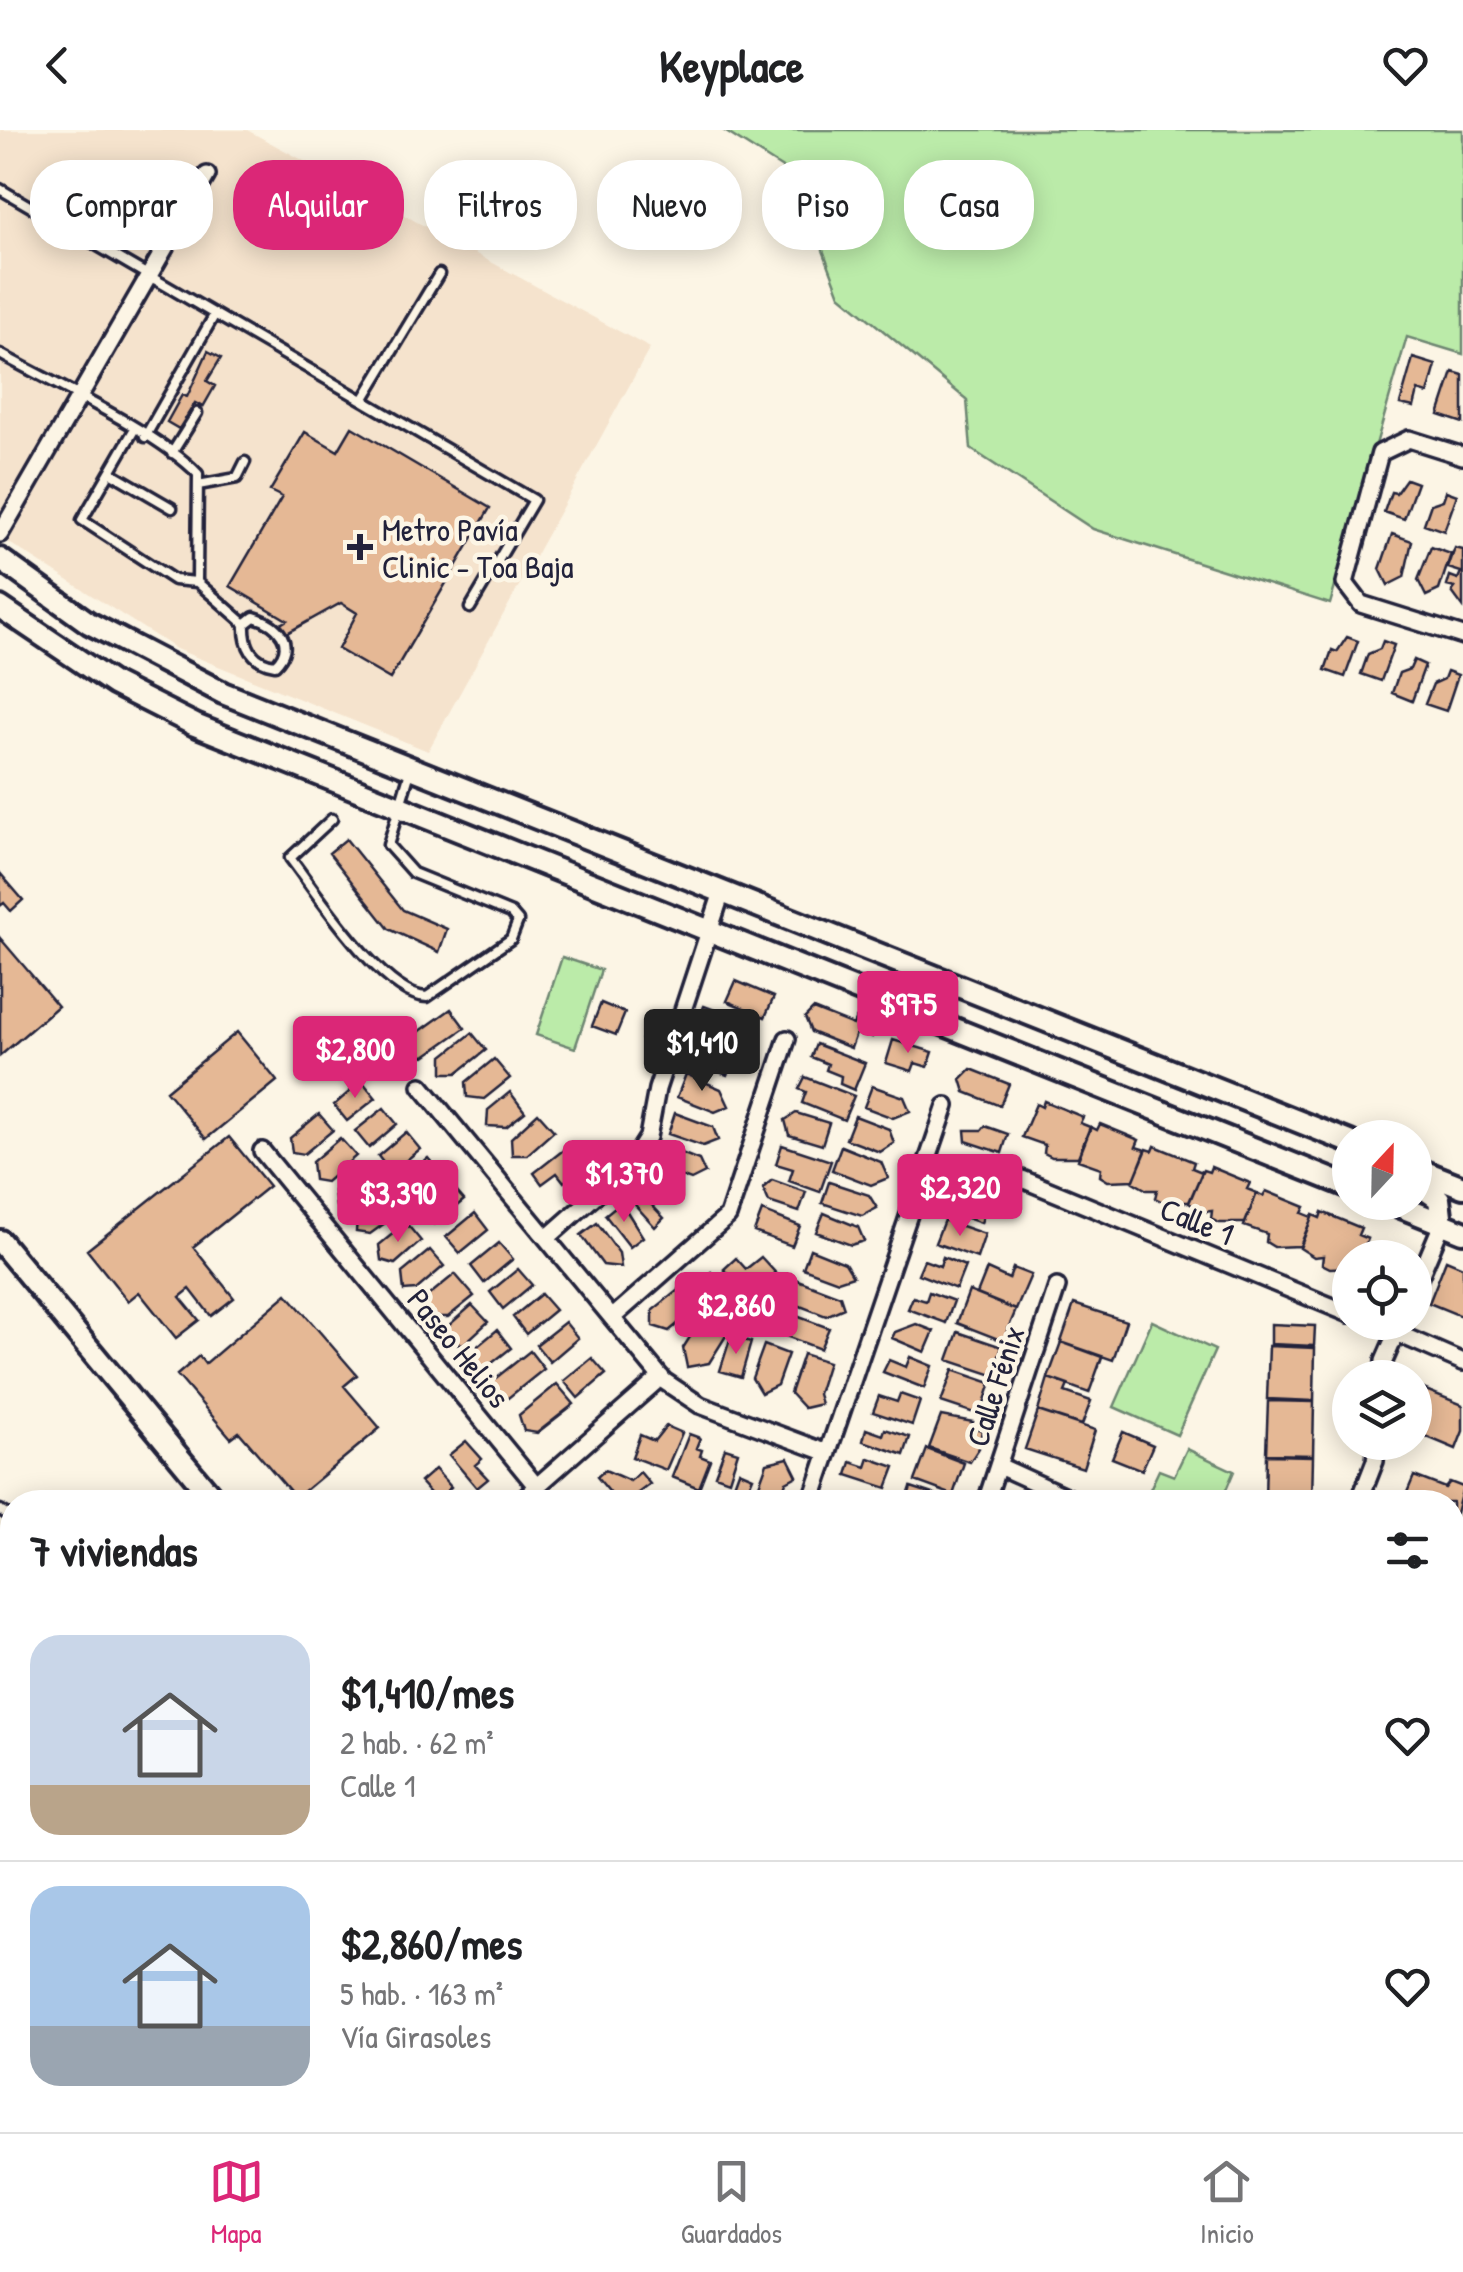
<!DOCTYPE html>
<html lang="es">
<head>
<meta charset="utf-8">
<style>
	:root { --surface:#fff; --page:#f6f6f6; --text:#202124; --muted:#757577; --line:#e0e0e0; --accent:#db2777 }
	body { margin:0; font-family:"Patrick Hand",sans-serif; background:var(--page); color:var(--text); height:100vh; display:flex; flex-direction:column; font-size:38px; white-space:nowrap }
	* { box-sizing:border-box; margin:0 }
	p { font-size:32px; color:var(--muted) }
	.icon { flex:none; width:55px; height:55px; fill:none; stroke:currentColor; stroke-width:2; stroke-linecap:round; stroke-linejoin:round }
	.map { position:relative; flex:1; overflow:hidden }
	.sheet { position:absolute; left:0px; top:1360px; width:1465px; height:642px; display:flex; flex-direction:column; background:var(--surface); border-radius:40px 40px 0 0; box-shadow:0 5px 25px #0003 }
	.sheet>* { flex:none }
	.top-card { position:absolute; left:30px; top:30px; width:1405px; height:90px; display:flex; gap:20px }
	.needle { width:65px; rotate:22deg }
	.controls { position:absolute; left:1332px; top:990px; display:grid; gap:20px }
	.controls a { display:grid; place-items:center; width:100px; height:100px; border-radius:50%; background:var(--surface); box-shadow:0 5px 25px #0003; font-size:50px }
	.price { position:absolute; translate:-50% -85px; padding:0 22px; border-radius:10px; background:var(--accent); color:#fff; font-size:32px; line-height:65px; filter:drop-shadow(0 2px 5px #0008) }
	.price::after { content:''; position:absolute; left:50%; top:60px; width:30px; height:22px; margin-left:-15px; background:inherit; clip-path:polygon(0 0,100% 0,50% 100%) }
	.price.current { background:#222; color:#fff }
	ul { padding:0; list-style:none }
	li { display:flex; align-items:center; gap:30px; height:250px; padding:0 30px }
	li+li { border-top:2px solid var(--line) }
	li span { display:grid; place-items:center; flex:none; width:280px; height:200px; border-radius:30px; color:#555 }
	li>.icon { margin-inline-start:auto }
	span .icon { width:120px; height:120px; fill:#fffc; stroke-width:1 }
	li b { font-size:42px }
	h2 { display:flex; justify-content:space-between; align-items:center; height:120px; padding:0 30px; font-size:42px }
	.chip { padding:0 35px; border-radius:40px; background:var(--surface); box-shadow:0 5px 25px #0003; font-size:35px; line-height:90px }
	.chip.current { background:var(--accent); color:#fff }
	header { display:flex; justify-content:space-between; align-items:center; height:130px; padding:0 30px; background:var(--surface); font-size:45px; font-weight:700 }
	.menu { display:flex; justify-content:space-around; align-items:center; height:140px; border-top:2px solid var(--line); background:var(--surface); font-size:28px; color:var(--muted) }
	.menu a { display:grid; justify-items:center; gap:5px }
	.menu .current { color:var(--accent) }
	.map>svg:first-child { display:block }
	.built { fill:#f5e3cd }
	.green { fill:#bbeba9; stroke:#6e8672; stroke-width:2.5 }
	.building { fill:#e5b895; stroke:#22223b; stroke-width:2.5 }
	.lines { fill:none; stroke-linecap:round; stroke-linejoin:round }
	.lane-casing { stroke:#22223b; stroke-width:15 }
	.street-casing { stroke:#22223b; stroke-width:22 }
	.secondary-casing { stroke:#22223b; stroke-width:28 }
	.lane { stroke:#fcf5e5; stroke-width:8 }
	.street { stroke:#fcf5e5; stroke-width:15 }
	.secondary { stroke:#fcf5e5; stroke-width:20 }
	.poi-dot { fill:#22223b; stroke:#fcf5e5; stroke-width:4 }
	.labels { text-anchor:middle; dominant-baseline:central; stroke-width:9; stroke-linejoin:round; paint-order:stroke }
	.poi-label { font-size:32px; fill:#22223b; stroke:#fcf5e5; text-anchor:start }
	.street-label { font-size:32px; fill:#22223b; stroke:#fcf5e5 }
</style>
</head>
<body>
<header><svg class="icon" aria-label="back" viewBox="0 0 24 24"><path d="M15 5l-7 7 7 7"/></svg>Keyplace<svg class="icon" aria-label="heart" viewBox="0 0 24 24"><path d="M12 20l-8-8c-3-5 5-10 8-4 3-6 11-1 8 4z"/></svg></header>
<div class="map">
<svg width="1463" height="2002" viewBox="0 0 1463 2002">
	<rect width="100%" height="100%" fill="#fcf5e5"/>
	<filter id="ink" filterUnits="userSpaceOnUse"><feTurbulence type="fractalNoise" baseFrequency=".01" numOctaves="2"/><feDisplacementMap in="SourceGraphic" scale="20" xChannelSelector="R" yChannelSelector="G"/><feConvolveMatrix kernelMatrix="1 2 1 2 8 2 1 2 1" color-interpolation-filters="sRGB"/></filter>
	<g filter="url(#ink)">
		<path class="built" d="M0,0H247L650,218L428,621L176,519L0,407Z"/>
		<path class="green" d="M723,0H1463V224L1407,207L1330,474L1093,399L971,319L967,270L840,165L795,46Z
			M562,827L601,840L575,918L536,905Z
			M1152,1191L1215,1220L1177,1305L1114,1277Z
			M1187,1319L1234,1341L1223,1367L1234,1372H1144L1159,1340L1174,1346Z
			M0,1426L12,1434V1990H644L653,2002H0Z"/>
		<path class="building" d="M208,221L221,228L207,251L215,256L203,277L195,273L179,299L167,292L182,265L187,267Z
			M1413,228L1436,235L1428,264L1418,261L1414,277L1400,274Z
			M1453,242L1463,245V293L1439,285Z
			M352,297L490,378L390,549L338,519L357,483L341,473L285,504L279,495L287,490L230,456L282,367L270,361L305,302L338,321Z
			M1406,349L1417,353L1404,389L1384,382L1391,362L1396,363Z
			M1446,361L1457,365L1444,401L1424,394L1431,374L1443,370Z
			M1392,404L1412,411L1404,447L1388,455L1380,439Z
			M1431,417L1451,424L1439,460L1426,466L1418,450Z
			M1455,418L1463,420V477L1452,462L1455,458L1447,456L1450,446L1458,449L1461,442L1448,438Z
			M1347,507L1358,511L1345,547L1325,540L1332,520L1337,522Z
			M1383,511L1394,515L1381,551L1361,544L1368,524L1380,519Z
			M1414,530L1425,535L1412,571L1392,563L1399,543L1410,539Z
			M1447,541L1458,545L1446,581L1425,574L1433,554L1444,549Z
			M346,709L403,780L447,799L439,822L389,799L329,723Z
			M0,743L23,770L11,781L4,773L0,776Z
			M0,808L58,876L0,926Z
			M736,851L774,867L765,887L727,871Z
			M601,873L625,883L616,905L592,896Z
			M704,876L747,892L739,913L696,896Z
			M451,879L465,898L425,926L407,924L409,909Z
			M813,879L853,895L856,888L877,896L872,907L857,901L851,918L811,902L805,887Z
			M649,890L680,901L673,921L642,909Z
			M237,902L277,951L206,1009L166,961Z
			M472,903L486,920L457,943H443V926Z
			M893,910L933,922L928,937L915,933L912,941L886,933Z
			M699,913L734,927L727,945L692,932Z
			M816,914L865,933L854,960L840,954L841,946L826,940L828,934L811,927Z
			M494,929L510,948L484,969L467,967L466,952Z
			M971,939L1009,954L1000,976L965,962L961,949Z
			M686,944L721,959L729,976L715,982L677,967Z
			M805,947L854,966L844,990L802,973L806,962L799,959Z
			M362,951L376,968L347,991L334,975Z
			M872,956L904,967L910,981L893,988L864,977Z
			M510,962L525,982L506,997L487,996L488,980Z
			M1044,971L1083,987L1080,993L1090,997L1078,1027H1052L1044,1023L1045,1015L1022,1007L1036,974L1042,977Z
			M384,978L397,994L369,1018L355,1001Z
			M538,983L554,1001L527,1025H512L511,1008Z
			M675,983L713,997L718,1010L703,1016L668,1004Z
			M796,983L829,993L822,1015L789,1005L785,990Z
			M319,984L333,1000L304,1024L292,1022L290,1008Z
			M855,986L889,999L894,1013L880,1022L846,1009Z
			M1100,994L1139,1010L1136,1017L1146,1020L1134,1050L1108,1051L1100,1046L1101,1038L1078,1030L1091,997L1097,1000Z
			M985,996L1008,1004L1002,1023L966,1011L965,1000H982Z
			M406,1002L420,1019L391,1043L378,1026Z
			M229,1007L269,1056L193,1117L234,1168L211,1186L190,1159L180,1167L199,1190L176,1208L139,1162L128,1171L87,1120Z
			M340,1008L356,1026L326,1052L314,1050L312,1032Z
			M661,1015L699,1030L705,1043L691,1050L653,1036Z
			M782,1015L831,1031L820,1062L789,1051L793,1039L776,1034Z
			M841,1016L881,1032L888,1048L871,1055L832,1040Z
			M1155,1016L1194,1032L1192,1038L1202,1042L1189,1072H1163L1155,1068L1157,1060H1147L1133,1052L1147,1019L1153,1021Z
			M566,1018L582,1038L564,1052L557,1043L542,1054L534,1043Z
			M428,1028L442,1044L413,1068L399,1052Z
			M975,1028L999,1038L991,1057L952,1041L955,1031L972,1037Z
			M1211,1037L1250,1053L1247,1059L1257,1063L1245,1093H1219L1211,1089L1212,1081L1203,1082L1189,1073L1203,1040L1209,1042Z
			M362,1038L376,1054L347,1077L336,1076L334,1061Z
			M772,1050L806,1062L799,1082L769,1072L763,1058Z
			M829,1052L869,1065L877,1078L862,1086L822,1073Z
			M644,1053L656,1065L649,1072L664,1088L655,1097L628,1067Z
			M450,1054L464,1070L435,1094L422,1077Z
			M394,1060L406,1078L370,1104L356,1102L357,1087Z
			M964,1061L989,1069L981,1093L938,1078L944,1062L959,1068Z
			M1266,1061L1305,1077L1302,1083L1312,1087L1300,1116L1274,1117L1266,1112L1267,1104L1244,1096L1257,1063L1263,1066Z
			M621,1072L643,1107L630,1117L605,1085Z
			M762,1081L800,1096L792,1116L754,1102Z
			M1322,1082L1361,1098L1358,1105L1368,1109L1360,1128H1350V1137L1330,1138L1322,1134L1323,1126L1314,1127L1300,1118L1313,1085L1320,1088Z
			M475,1083L488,1100L460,1123L446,1107Z
			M824,1083L858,1097L864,1111L851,1115L816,1102Z
			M944,1090L985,1104L977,1128L935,1113Z
			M406,1093L421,1111L395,1134L381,1130L379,1115Z
			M597,1093L619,1123L621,1137L603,1135L581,1105Z
			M499,1113L513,1129L484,1153L471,1136Z
			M810,1119L845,1133L853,1146L838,1151L803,1138Z
			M430,1120L444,1136L416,1160L404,1161L402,1143Z
			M761,1127L784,1152L757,1176L724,1139L736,1128L746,1139Z
			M943,1127L965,1136L956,1159L918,1144L924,1130L940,1136Z
			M1446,1130L1463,1137V1187L1429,1173Z
			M1013,1138L1031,1145L1016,1180L977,1164L987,1139L1009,1149Z
			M518,1139L532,1155L503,1179L490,1162Z
			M711,1142L720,1154L726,1151L741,1169L722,1184L698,1153Z
			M455,1144L474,1166L448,1187H427L423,1170Z
			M795,1149L840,1166L844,1178L826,1186L787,1171Z
			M682,1157L698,1177L669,1201L653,1196V1180Z
			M969,1161L1016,1180L1003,1211L957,1193Z
			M929,1162L954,1171L946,1193L908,1179L913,1167L926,1171Z
			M287,1164L357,1245L344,1256L380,1298L296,1368L239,1302L231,1308L177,1245L199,1226L205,1234Z
			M541,1164L555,1180L526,1204L513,1187Z
			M1074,1174L1126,1191L1113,1230L1061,1212Z
			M472,1175L488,1192L464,1214L449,1213L447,1197Z
			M783,1181L829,1198L820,1219L775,1202Z
			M704,1185L729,1201L709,1233L687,1237L683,1218Z
			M565,1192L578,1208L550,1232L536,1215Z
			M916,1194L934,1201L925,1222L892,1208L895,1202Z
			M1271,1194L1315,1196L1314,1216L1271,1214Z
			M497,1200L511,1218L482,1241H473L468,1224Z
			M958,1202L1002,1217L993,1245L948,1230Z
			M731,1206L751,1212L741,1247L720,1241Z
			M1061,1212L1102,1227L1089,1263L1048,1248Z
			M764,1215L788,1224L777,1255L761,1263L752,1248Z
			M1269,1216L1315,1218L1314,1271L1267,1269Z
			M530,1221L544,1239L508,1268L493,1266L492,1251Z
			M803,1224L828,1232L818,1264L821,1274L804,1278L790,1263Z
			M910,1227L932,1236L924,1258L883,1242L889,1230L906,1237Z
			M592,1228L606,1244L578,1268L564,1251Z
			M953,1240L991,1253L980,1285L941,1272Z
			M1048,1248L1068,1255L1065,1262L1091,1271L1082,1295L1038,1281Z
			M557,1254L574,1274L537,1303L524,1301L519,1285Z
			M1416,1256L1463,1275V1301L1456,1319L1415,1302Z
			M900,1264L920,1271L912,1295L873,1282L879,1266L897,1272Z
			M1268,1271L1314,1272L1313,1325L1266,1324Z
			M1038,1281L1095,1300L1083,1338L1025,1319Z
			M941,1286L973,1292L971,1297L982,1300L979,1318L970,1332L929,1318Z
			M666,1296L682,1303L666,1340L632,1327L640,1305L654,1311Z
			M866,1299L883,1305L885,1299L910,1307L904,1325L863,1311Z
			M1123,1302L1153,1315L1142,1340L1112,1328Z
			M689,1304L700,1308L696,1318L702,1320L700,1326L710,1330L699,1358L672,1347Z
			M466,1311L482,1329L475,1335L488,1349L477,1358L449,1325Z
			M725,1318L738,1322L729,1350L715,1345Z
			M927,1319L964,1333L953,1365L915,1351Z
			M1266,1325L1313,1326L1312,1372H1265Z
			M788,1328L797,1346L786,1352L779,1372L753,1371L767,1333Z
			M869,1328L895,1337L887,1358L847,1345L851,1332L866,1337Z
			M435,1339L451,1357L444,1364L452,1372H438L420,1352Z
			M605,1340L630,1351L640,1342L650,1354L626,1372H618L597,1347Z
			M739,1341L753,1347L744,1368L731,1363Z
			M1414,1346L1445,1358L1450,1352L1463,1357L1452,1398V1372H1403Z
			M911,1357L951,1370L950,1372H906Z
			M1452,1462L1463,1466V1496L1457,1510L1452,1508Z
			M1452,1567L1463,1572V1592L1452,1607Z
			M1463,1661V1696L1452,1692V1672L1457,1674Z
			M1452,1928L1460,1931L1458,1938L1463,1940L1457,1966L1452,1964Z
			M1452,1976L1463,1980V2002L1423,2001L1427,1990H1452Z
			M894,1990H923L926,2001L876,2002L874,1996Z
			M1106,1990H1139L1134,2002H1100Z
			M1144,1990H1170L1176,1993L1172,2002H1139Z
			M1301,1990H1335L1330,2002H1312L1298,1996Z
			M1340,1990H1376L1372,2002H1335Z"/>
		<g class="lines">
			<g class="lane-casing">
				<path id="lane" d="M0,59L534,370L470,478
					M0,224C54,254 158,302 198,344L197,452L174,450L82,390L134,300
					M363,270L439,144
					M145,307L215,184
					M172,323L197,283
					M110,342L172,378
					M198,355L237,348L245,332
					M197,452L245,494C244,516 252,532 275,535C297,514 278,494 254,487L245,494
					M332,689L290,728C317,763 383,866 427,867L511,809L518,791L511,783L413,743L388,715L410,642
					M0,1380L12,1387
					M656,1990L666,2002"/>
			</g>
			<g class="street-casing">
				<path id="street" d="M1463,326L1409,309L1380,323L1345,453L1361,474L1463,506
					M0,404L207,45
					M421,956L664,1251L700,1275L828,1323
					M262,1021L537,1357
					M1022,1049L1350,1184
					M547,1108L631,1034L648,1007L657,959L722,762
					M1415,1158L1442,1094
					M612,1188L728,1086L787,909
					M1371,1192L1463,1232
					M1383,1248L1384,1231L1401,1192
					M999,1336L1078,1372
					M519,1372L661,1247
					M811,1372L946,976
					M986,1372L1057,1157
					M1359,1372L1375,1331L1377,1312
					M1452,1545L1463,1550
					M1452,1729L1463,1733
					M1452,1852L1463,1822
					M792,1990L809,2002
					M1225,1990L1250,2002
					M1401,2002L1405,1990"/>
			</g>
			<g class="secondary-casing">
				<path id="secondary" d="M0,429L89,493L223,563L1350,1012
					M0,477L114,554L195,595L1350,1057
					M1415,1038L1463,1057
					M1415,1052L1439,1069L1442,1094
					M1389,1072L1463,1102
					M0,1111L216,1372
					M726,1990L736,2002"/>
			</g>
			<use href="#lane" class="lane"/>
			<use href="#street" class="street"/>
			<use href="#secondary" class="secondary"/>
		</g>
	</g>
	<path class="poi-dot" d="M355 402h10v10h10v10h-10v10h-10v-10h-10v-10h10z"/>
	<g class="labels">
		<g class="poi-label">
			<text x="382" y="399">Metro Pavía<tspan x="382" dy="37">Clinic - Toa Baja</tspan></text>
		</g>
		<g class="street-label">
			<text transform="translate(1197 1091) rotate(22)">Calle 1</text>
			<text transform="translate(459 1218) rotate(51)">Paseo Helios</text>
			<text transform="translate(995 1256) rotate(-72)">Calle Fénix</text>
		</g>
	</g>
</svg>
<div class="controls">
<a><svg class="needle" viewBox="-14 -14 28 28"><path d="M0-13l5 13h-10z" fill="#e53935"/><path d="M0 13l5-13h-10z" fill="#757577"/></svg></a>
<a><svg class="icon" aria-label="locate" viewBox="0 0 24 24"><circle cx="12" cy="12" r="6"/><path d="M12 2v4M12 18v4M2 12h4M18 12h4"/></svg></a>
<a><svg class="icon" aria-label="layers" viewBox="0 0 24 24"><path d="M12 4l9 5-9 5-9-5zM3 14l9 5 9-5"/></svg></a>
</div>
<b class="price" style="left:908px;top:926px">$975</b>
<b class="price current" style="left:702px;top:964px">$1,410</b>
<b class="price" style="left:355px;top:971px">$2,800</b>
<b class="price" style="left:624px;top:1095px">$1,370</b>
<b class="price" style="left:960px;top:1109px">$2,320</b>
<b class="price" style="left:398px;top:1115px">$3,390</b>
<b class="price" style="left:736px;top:1227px">$2,860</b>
<div class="top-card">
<a class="chip">Comprar</a>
<a class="chip current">Alquilar</a>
<a class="chip">Filtros</a>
<a class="chip">Nuevo</a>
<a class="chip">Piso</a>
<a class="chip">Casa</a>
</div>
<section class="sheet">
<h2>7 viviendas<svg class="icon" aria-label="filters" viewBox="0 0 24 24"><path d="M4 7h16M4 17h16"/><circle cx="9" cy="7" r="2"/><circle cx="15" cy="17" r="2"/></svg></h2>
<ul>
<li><span style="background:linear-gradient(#c9d6e8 75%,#b9a48a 0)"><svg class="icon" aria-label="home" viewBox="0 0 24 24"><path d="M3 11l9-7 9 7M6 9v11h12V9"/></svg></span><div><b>$1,410/mes</b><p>2 hab. · 62 m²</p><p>Calle 1</p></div><svg class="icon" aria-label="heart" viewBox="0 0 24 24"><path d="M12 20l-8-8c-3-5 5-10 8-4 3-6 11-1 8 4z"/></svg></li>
<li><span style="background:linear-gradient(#a9c7e8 70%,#9aa5b1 0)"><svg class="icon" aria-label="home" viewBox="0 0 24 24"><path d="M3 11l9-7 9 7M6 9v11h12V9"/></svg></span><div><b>$2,860/mes</b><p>5 hab. · 163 m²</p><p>Vía Girasoles</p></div><svg class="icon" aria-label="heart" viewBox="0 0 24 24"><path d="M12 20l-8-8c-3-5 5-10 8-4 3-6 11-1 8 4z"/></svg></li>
</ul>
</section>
</div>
<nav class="menu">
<a class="current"><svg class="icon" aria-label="map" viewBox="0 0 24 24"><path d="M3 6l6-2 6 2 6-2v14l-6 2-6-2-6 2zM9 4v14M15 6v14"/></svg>Mapa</a>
<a><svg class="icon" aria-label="saved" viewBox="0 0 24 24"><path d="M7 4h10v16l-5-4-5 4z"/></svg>Guardados</a>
<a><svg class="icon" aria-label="home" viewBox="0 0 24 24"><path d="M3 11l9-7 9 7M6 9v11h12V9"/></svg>Inicio</a>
</nav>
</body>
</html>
